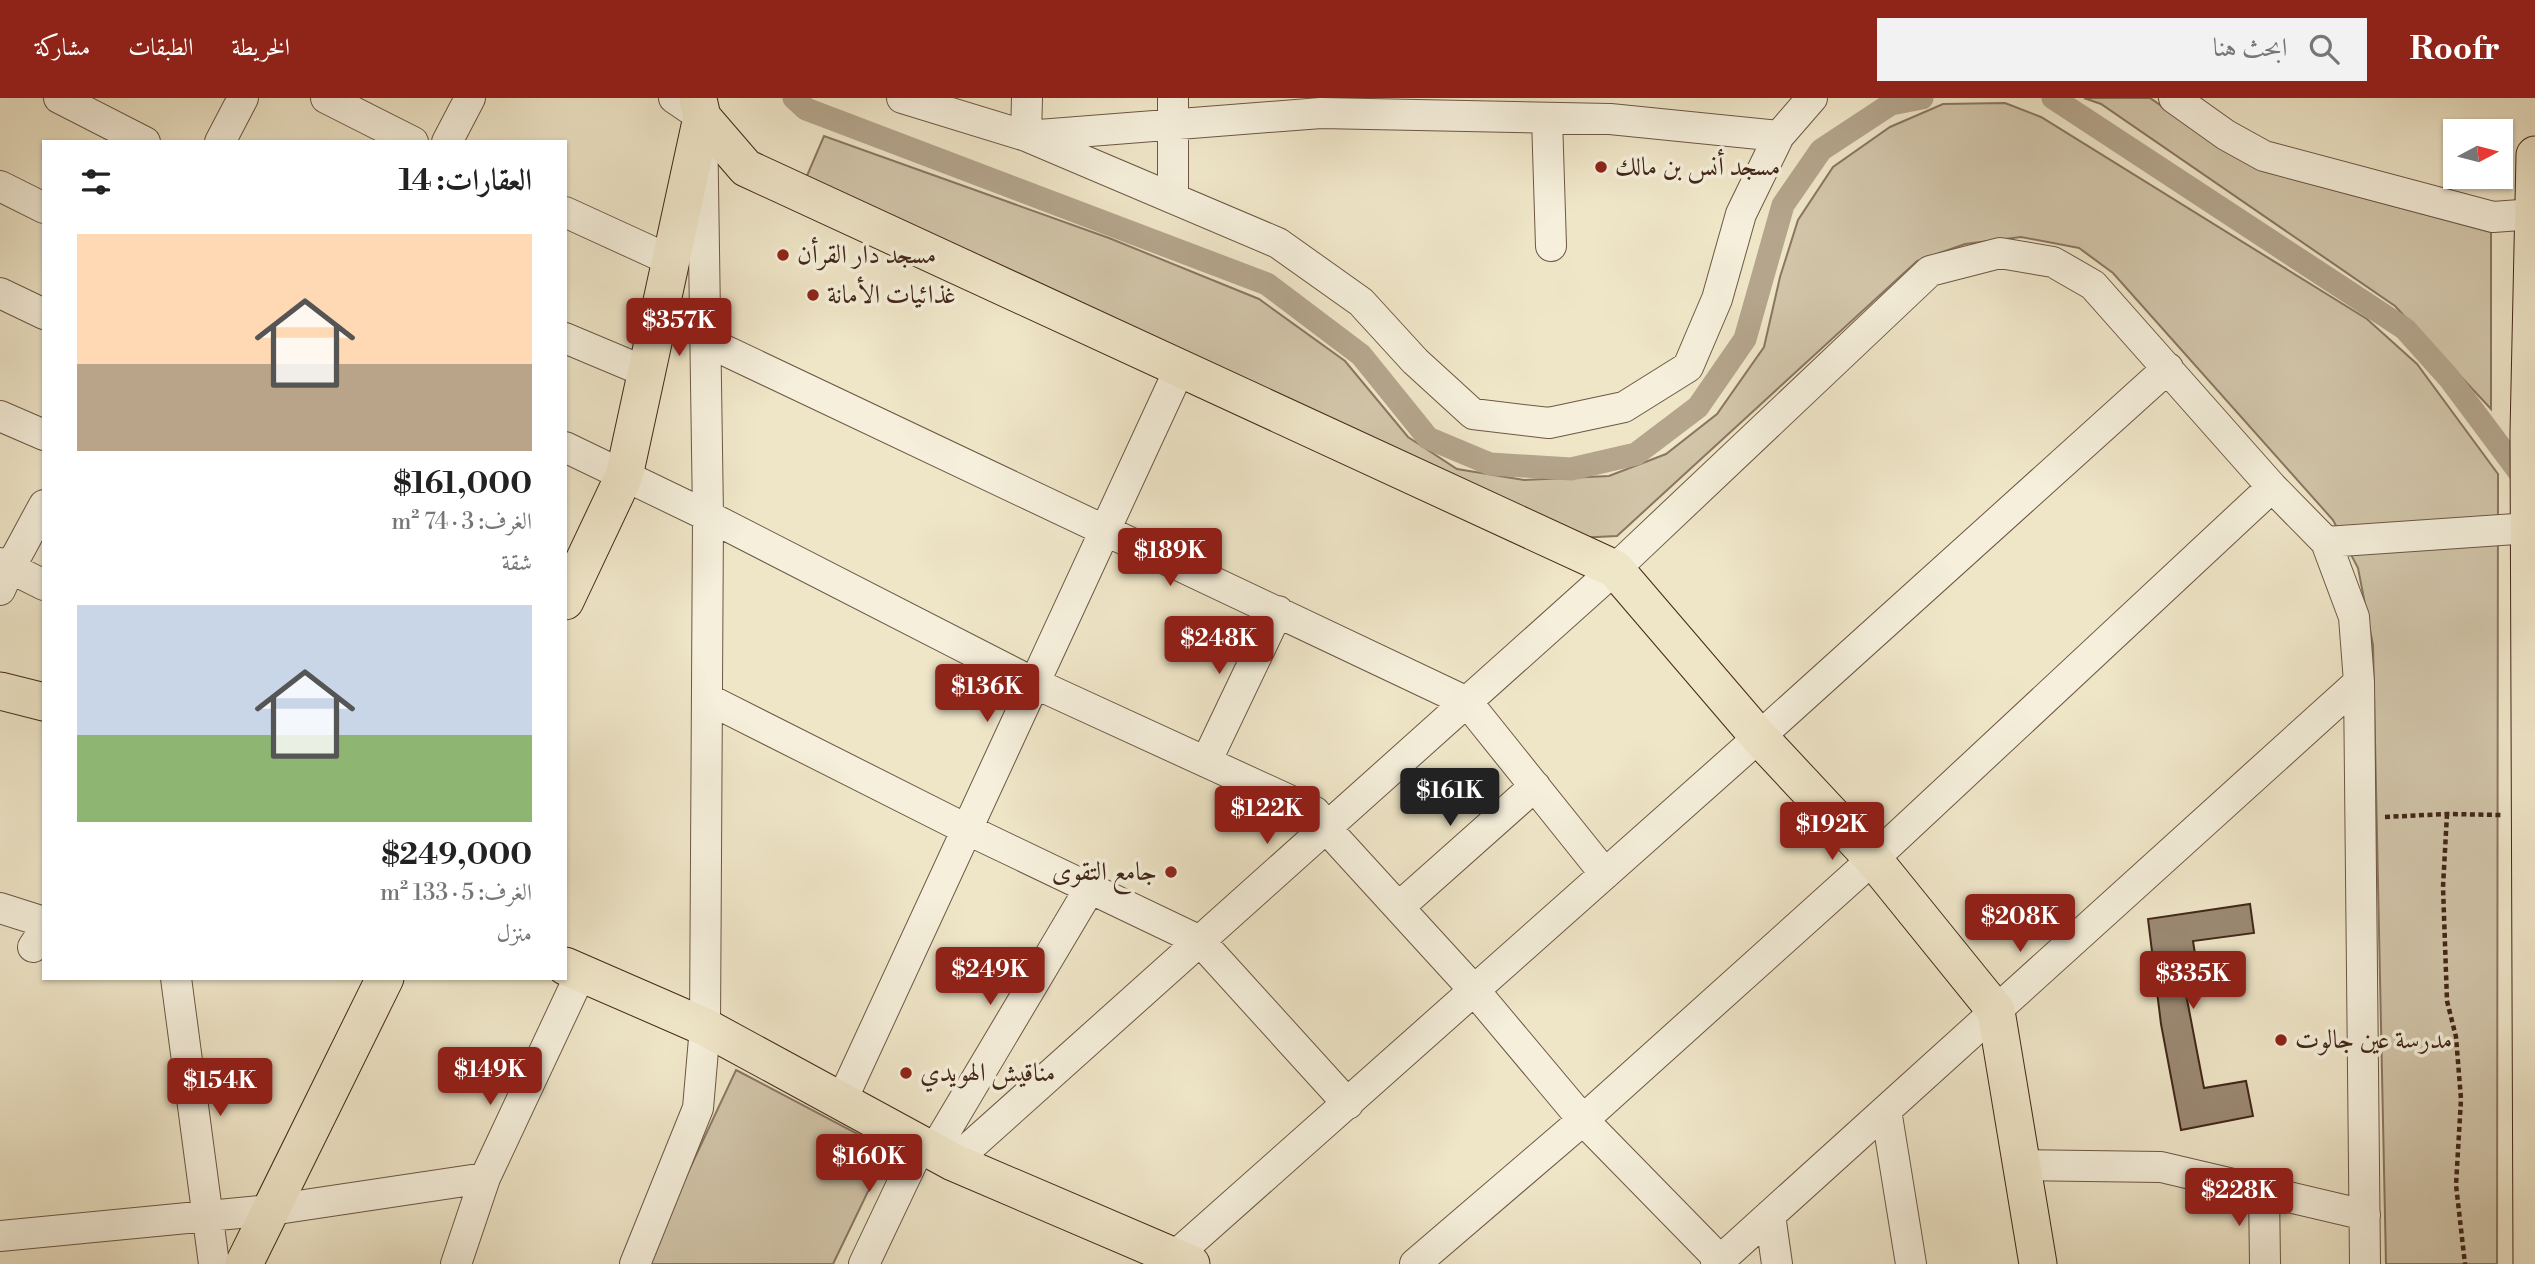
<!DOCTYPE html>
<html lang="ar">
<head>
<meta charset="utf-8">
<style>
	:root { --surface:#fff; --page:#f2f2f2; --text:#222; --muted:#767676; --accent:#8f2418 }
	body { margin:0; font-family:"Libre Bodoni",Amiri,serif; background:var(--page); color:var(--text); direction:rtl; height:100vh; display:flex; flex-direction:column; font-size:26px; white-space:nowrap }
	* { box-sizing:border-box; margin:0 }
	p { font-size:23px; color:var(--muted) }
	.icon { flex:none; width:38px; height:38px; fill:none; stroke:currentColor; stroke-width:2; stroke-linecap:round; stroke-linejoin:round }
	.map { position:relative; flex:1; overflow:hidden; direction:ltr }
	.panel { position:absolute; left:42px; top:42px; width:525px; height:840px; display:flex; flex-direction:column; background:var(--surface); border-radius:0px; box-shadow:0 2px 5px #0004; direction:rtl }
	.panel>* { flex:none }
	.needle { width:46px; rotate:83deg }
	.buttons { position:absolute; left:2443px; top:21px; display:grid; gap:14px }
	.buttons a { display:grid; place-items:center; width:70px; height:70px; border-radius:0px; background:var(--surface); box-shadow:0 2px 5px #0004; font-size:35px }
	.price { position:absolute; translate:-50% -60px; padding:0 16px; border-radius:7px; background:var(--accent); color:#fff; font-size:23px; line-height:46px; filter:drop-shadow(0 2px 4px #0008) }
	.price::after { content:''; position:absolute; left:50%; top:42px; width:21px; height:16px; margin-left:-10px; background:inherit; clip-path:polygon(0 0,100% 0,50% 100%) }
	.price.active { background:#222; color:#fff }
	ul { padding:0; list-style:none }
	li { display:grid; align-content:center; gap:14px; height:371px; padding:0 35px }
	li span { display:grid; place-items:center; height:217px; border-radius:0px; color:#555 }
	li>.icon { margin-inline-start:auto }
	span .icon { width:126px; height:126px; fill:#fffc; stroke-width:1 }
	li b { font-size:30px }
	h2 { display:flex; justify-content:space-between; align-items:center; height:84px; padding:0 35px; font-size:30px }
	header { display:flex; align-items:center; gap:42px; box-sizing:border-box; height:98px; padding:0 35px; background:var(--accent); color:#fff }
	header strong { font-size:33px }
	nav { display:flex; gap:38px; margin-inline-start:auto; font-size:24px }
	.search { width:490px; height:63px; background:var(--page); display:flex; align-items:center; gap:18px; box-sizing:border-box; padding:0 24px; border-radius:0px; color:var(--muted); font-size:26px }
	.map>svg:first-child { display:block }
	.green { fill:#d2c6aa; stroke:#8a7662; stroke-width:2 }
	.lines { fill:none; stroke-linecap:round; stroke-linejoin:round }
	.canal { stroke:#b4a58c; stroke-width:23 }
	.building { fill:#9c8a74; stroke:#422719; stroke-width:2 }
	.minor-casing { stroke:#6d5745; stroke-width:32 }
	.major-casing { stroke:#422719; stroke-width:39 }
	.path { stroke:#422719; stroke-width:4.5; stroke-dasharray:5 3.5; stroke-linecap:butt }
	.minor { stroke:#f5efdb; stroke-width:30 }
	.major { stroke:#efe6c8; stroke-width:37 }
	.poi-dot { fill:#8f2418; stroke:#f5efdb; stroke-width:2.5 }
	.labels { text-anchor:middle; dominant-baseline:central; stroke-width:7; stroke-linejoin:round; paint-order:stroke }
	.poi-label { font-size:26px; fill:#422719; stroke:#f5efdb; text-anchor:start }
</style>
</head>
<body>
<header>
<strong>Roofr</strong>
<div class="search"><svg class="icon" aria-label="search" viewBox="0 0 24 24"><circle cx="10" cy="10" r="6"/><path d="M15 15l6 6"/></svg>ابحث هنا</div>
<nav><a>الخريطة</a><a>الطبقات</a><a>مشاركة</a></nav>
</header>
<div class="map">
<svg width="2535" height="1166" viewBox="0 0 2535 1166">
	<rect width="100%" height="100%" fill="#efe6c8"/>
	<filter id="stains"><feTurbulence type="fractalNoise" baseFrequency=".00286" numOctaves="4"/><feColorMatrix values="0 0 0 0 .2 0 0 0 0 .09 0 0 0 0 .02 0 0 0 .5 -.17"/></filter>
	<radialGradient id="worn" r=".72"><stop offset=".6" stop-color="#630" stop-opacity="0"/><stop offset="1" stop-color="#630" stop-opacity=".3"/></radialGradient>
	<path class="green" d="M2084,0H2150L2231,56L2293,81L2491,134V311L2395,208L2101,6Z
		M2005,5L2041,19L2367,221L2417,266L2498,376L2497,1166H2386L2373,547L2358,470L2333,422L2113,175L2079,150L2021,139L1965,146L1917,163L1617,438L1576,440L1408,363L1049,190L806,80L824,38L1109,140L1259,201L1345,263L1408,339L1457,371L1524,382L1609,378L1666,356L1717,316L1764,249L1780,179L1798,122L1833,69L1890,29L1943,6Z
		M736,972L888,1052L833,1166H645Z"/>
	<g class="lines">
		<path class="canal" d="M794,0L806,11L1267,186L1361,257L1428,340L1490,366L1571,371L1636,356L1698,309L1745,241L1783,107L1821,52L1891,6L1922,0
			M2053,0L2405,231L2449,280L2528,386"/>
	</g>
	<path class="building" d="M2250,806L2254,835L2193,843L2200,889L2185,891L2204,990L2246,983L2253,1018L2181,1032L2161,926L2148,821Z"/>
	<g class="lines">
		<g class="minor-casing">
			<path id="minor" d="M59,0L145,44
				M326,0L413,44
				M902,0L1026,38L1278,145L1361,204L1415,263L1473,316L1549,325L1624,309L1688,269L1717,201L1741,116L1779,38L1812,0
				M1027,0L1026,38L1321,15L1610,21L1779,38
				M2174,0L2226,37L2264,58L2493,119L2534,116
				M1547,20L1551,148
				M220,44L243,0
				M447,44L470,0
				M0,88L44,110
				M1173,100V0
				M565,114L672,163
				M0,195L44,216
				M565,240L646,274
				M705,243L1467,604L1605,776
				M0,318L44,337
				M565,349L708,418L1034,585L1315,714L1326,730L1474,892L1583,1022L1720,1162
				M2326,444L2530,430
				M0,465L44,487
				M0,492L10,470L44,407
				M708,601L966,731L1200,843L1348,1006
				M1206,664L1278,513
				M1399,809L1535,688
				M0,810L44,824
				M33,849L44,833
				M176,880L214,1166
				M841,1004L1180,270
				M1886,1012L1911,1166
				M933,1054L1090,790
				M953,1064L1615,471L1930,173L2000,155L2053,164L2093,187L2272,389L2326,444L2354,519L2359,584L2365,1166
				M2023,1067L2161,1069L2365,1117
				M2264,1093L2265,1166
				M1770,1117L1777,1166
				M0,1138L271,1112L485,1080
				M456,1166L485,1080L581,875
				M635,1166L698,1010L705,929L708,418L702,19L674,0
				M864,1166L920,1048
				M1166,1166L1759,639L2168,270
				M1415,1166L1583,1022L1873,761L2272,389
				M1716,1166L2359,584"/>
		</g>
		<g class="major-casing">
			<path id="major" d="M702,19L746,70L1615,471L1759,639L1873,761L1996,913L2038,1166
				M565,503L624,378L702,19L698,1
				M0,593L44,604
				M565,868L705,929L953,1064L1191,1166
				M244,1166L385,880
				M2532,1166L2529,335L2535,57"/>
		</g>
		<path class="path" d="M2447,716L2443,789L2447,903L2456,939L2461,1001L2456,1087L2465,1166
			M2385,719L2447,716L2502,717"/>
		<use href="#minor" class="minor"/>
		<use href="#major" class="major"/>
	</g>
	<g class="poi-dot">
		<circle cx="1601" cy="69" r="7"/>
		<circle cx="783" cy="157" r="7"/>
		<circle cx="813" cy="197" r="7"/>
		<circle cx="1171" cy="774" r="7"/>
		<circle cx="2281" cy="942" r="7"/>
		<circle cx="906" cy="975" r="7"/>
	</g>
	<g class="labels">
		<g class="poi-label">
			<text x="1615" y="69">مسجد أنس بن مالك</text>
			<text x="797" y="157">مسجد دار القرأن</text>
			<text x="827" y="197">غذائيات الأمانة</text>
			<text x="1157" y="774" text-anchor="end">جامع التقوى</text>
			<text x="2295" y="942">مدرسة عين جالوت</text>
			<text x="920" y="975">مناقيش الهويدي</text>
		</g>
	</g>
	<rect width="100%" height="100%" filter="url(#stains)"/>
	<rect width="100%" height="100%" fill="url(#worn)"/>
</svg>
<div class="buttons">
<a><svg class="needle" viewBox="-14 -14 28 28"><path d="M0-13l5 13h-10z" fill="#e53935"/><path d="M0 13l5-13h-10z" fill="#767676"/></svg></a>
</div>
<b class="price" style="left:679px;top:260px">$357K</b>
<b class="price" style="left:1170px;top:490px">$189K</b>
<b class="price" style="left:1219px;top:578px">$248K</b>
<b class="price" style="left:987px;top:626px">$136K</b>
<b class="price active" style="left:1450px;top:730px">$161K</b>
<b class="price" style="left:1267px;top:748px">$122K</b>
<b class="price" style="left:1832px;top:764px">$192K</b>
<b class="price" style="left:2020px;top:856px">$208K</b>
<b class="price" style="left:990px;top:909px">$249K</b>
<b class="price" style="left:2193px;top:913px">$335K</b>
<b class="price" style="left:490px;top:1009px">$149K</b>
<b class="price" style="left:220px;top:1020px">$154K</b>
<b class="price" style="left:869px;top:1096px">$160K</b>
<b class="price" style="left:2239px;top:1130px">$228K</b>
<section class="panel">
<h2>العقارات: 14<svg class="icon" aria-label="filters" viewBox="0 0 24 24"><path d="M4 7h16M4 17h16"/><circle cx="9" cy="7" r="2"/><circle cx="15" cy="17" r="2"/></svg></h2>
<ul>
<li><span style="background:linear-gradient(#ffd9b3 60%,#b9a48a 0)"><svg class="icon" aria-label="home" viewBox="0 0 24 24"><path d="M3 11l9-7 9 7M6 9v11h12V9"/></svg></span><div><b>$161,000</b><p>الغرف: 3 · 74 m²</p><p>شقة</p></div></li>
<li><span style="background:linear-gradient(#c9d6e8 60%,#8fb573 0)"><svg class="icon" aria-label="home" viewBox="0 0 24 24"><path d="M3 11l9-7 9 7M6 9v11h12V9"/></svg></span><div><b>$249,000</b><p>الغرف: 5 · 133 m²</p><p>منزل</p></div></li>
</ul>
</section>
</div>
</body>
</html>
